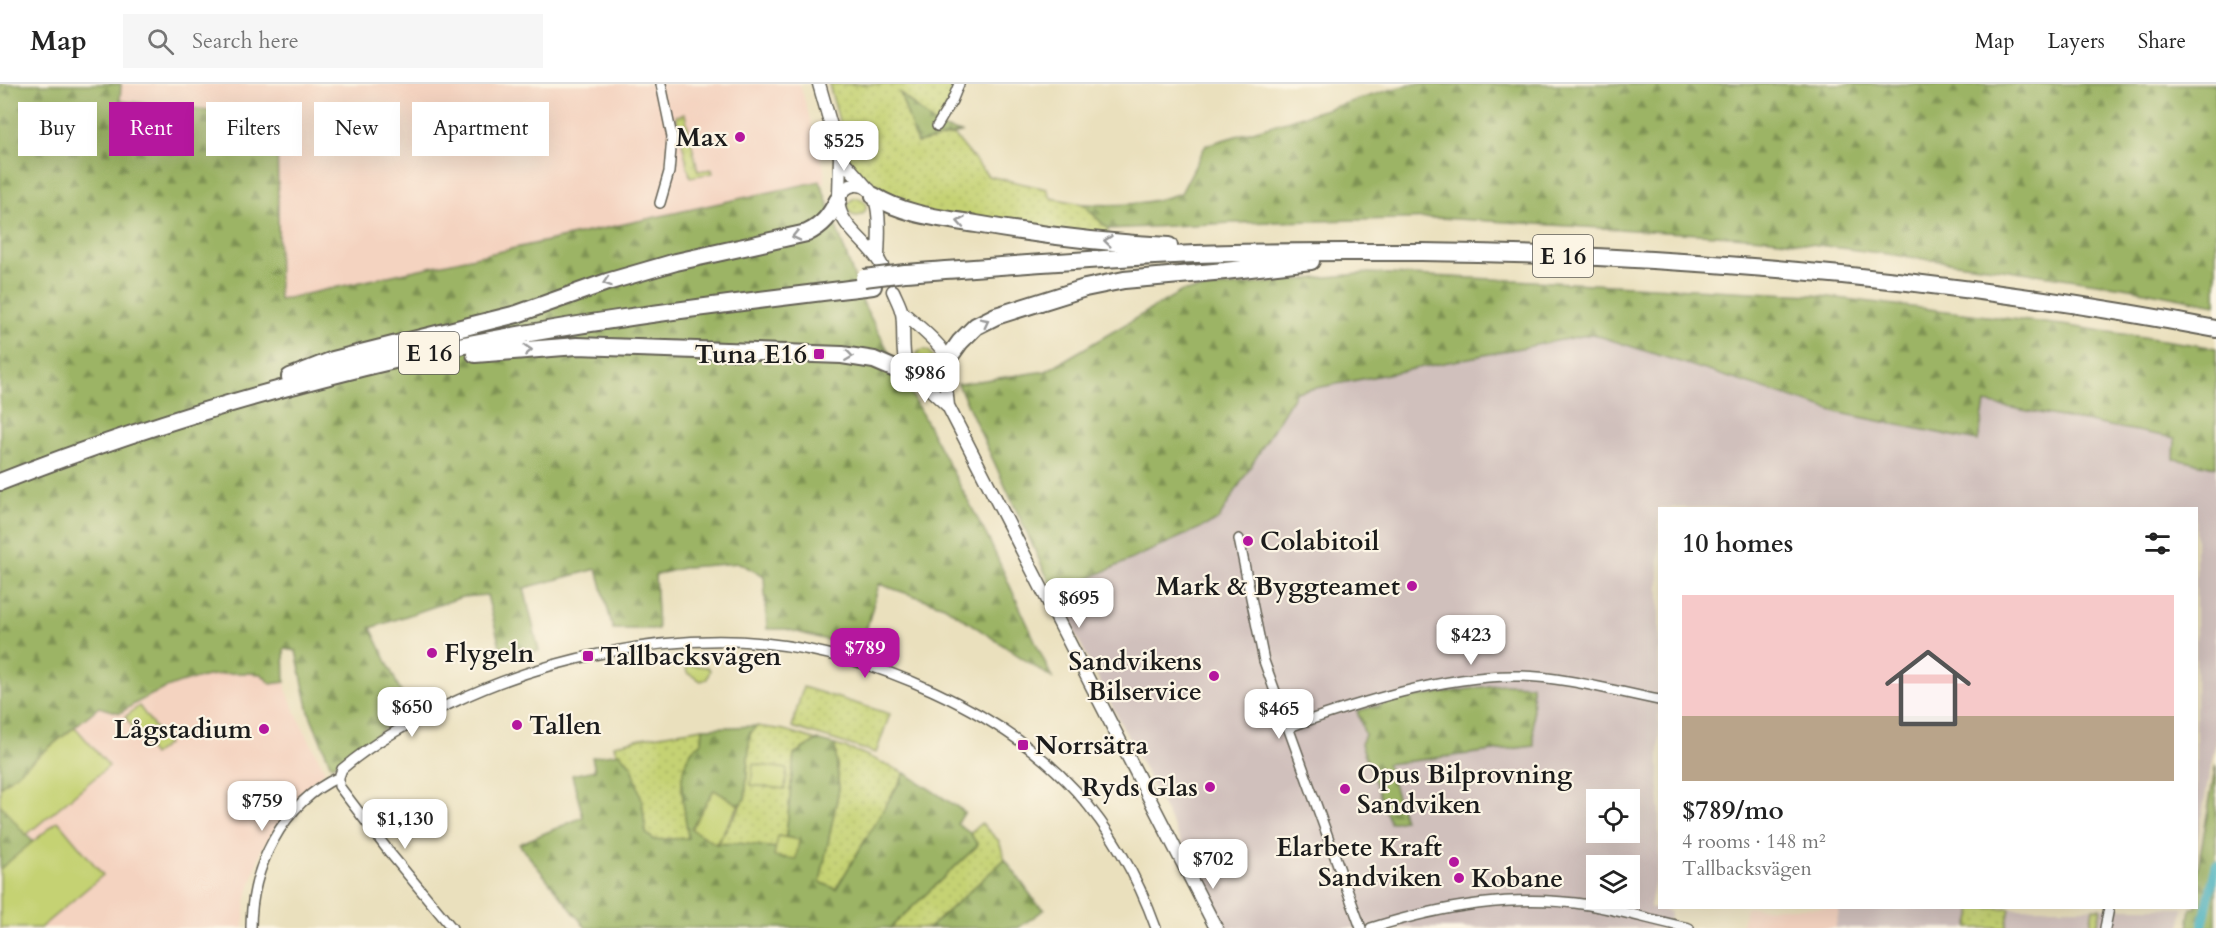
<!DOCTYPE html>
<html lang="en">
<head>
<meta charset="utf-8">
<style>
	:root { --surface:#fff; --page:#f6f6f6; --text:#222; --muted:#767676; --line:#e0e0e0; --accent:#b5179e }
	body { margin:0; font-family:Cardo,serif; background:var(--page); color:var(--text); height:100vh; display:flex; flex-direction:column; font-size:22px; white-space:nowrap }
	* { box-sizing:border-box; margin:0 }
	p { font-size:20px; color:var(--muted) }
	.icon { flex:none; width:33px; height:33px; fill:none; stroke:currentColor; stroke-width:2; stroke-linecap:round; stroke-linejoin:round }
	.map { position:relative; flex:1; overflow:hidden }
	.side { position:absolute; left:1658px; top:423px; width:540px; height:402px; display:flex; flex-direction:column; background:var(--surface); border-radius:0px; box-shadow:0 6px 24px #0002 }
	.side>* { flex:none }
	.top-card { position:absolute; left:18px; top:18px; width:570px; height:54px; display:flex; gap:12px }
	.buttons { position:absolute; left:1586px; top:705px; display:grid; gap:12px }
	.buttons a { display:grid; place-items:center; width:54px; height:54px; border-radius:0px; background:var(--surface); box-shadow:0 6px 24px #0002; font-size:30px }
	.price { position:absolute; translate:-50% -51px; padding:0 14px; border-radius:12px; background:#fff; color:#222; font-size:20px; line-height:39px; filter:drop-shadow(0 2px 3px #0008) }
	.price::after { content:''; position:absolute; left:50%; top:36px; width:18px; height:14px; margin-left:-9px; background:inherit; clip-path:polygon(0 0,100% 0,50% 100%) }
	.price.active { background:var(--accent); color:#fff }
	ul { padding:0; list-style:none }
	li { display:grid; align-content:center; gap:12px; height:318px; padding:0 24px }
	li+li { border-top:2px solid var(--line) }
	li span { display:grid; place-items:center; height:186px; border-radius:0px; color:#555 }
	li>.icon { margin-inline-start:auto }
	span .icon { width:108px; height:108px; fill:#fffc; stroke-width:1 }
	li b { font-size:26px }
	h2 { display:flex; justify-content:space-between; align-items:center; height:72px; padding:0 24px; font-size:26px }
	.chip { padding:0 21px; border-radius:0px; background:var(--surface); box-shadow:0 6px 24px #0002; font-size:21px; line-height:54px }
	.chip.active { background:var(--accent); color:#fff }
	header { display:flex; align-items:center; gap:36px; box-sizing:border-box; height:84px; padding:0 30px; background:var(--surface); border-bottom:2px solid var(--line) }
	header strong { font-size:28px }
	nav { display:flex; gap:33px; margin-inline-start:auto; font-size:21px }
	.search { width:420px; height:54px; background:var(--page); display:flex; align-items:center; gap:15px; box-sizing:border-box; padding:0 21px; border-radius:0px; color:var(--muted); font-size:22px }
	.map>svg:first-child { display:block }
	.built { fill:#f4d3c0 }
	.industrial { fill:#d0c0bc; fill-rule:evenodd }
	.grass { fill:url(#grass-dots); stroke:#707748; stroke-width:1.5 }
	.forest { fill:url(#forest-firs); stroke:#5c6840; stroke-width:1.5 }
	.park { fill:#c5d273; stroke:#707748; stroke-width:1.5 }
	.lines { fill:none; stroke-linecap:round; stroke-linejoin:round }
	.canal { stroke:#45b3c1; stroke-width:9 }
	.street-casing { stroke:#646154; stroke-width:12 }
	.secondary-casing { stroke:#646154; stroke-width:15 }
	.highway-casing { stroke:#646154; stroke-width:20 }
	.street { stroke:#fff; stroke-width:9 }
	.secondary { stroke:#fff; stroke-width:12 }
	.highway { stroke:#fff; stroke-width:16 }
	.highway-bridge-casing { stroke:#646154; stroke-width:20; stroke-linecap:butt }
	.highway-bridge { stroke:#fff; stroke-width:16 }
	.oneway { stroke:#999 }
	.poi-dot { fill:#b5179e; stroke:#fcf5e5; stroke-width:2 }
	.labels { text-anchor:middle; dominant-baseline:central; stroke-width:4.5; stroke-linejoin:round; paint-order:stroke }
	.shield { fill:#fcf5e5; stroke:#5f5d58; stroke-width:1.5 }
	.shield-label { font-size:24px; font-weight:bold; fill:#1c1c1c }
	.poi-label { font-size:26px; font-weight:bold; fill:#1c1c1c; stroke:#fcf5e5; text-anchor:end }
</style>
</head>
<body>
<header>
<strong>Map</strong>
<div class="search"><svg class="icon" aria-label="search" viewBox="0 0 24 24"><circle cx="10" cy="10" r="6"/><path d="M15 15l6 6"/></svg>Search here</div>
<nav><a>Map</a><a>Layers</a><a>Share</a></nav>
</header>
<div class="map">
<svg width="2216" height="844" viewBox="0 0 2216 844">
	<defs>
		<pattern id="grass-dots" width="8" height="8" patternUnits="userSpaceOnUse" patternTransform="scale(1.5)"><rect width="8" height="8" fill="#c5d273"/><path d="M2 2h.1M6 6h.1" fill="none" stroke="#a9b463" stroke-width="1.8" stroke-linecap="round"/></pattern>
		<pattern id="forest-firs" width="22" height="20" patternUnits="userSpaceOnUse" patternTransform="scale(1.5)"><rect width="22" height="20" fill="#9cb465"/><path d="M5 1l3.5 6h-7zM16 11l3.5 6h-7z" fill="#7e9252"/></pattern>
	</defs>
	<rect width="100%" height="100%" fill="#fcf5e5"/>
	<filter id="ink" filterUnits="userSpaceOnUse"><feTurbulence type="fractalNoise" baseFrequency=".0167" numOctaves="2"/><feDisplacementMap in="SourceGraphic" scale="12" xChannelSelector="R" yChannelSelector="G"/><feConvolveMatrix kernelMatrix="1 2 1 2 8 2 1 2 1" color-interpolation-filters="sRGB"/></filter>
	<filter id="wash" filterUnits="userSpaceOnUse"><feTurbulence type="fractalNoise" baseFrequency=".008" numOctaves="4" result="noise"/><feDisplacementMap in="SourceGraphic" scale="24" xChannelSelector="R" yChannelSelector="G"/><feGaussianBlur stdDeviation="1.35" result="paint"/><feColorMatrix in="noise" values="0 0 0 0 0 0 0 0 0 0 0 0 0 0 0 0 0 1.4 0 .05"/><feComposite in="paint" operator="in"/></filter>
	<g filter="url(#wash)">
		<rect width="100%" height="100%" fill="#eae0bd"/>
		<path class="built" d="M121,0H800L825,88V98L279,216L277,33L120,17Z
			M237,588L261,590L276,600L285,598L286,605L295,627L325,687L290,722L261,766L246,816L244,844H0V785L32,758L0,720V703L99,622L120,629L139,616L193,593Z
			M1746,824H1840L1835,844H1741Z"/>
		<path class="industrial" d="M1592,250L1840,329L1978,357L1984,319L2175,354L2174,375L2216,383V656L2196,762V424H1659V777L1650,823L1671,828L1667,844H1225L1055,510L1218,436L1296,308ZM1596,716H1629V748H1596ZM1596,782H1629V814H1596Z
			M1840,824H2184L2180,844H1835Z"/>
		<path class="grass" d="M829,0H959L937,42L901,10L917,59L954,51L988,92L1047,105L1051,114L1083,120L1108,145L1109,157L890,122L840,73L844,55Z
			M685,30L698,87L712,85L713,89L690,93L676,32Z
			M848 123a9 9 0 1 1 18 0a9 9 0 1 1-18 0Z
			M915 275a9 9 0 1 1 18 0a9 9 0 1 1-18 0Z
			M803,603L890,630L876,669L792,643Z
			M756,642L784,646L817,656L794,670L786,753L778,752L776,764L717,760L745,715L750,650Z
			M703,644L702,658L683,700L684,724L689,754L654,756L646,749L642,717L620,669H616L614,661L641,654Z
			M835,661L861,669L905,689L836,806L819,798L839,705Z
			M981,739L999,757L1005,775L929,844H890L977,762L970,749Z
			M1973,824H2010L2006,844H1968Z
			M2093,824H2101L2097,844H2090Z"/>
		<path class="forest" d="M0,0H121L120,17L277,33L279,216L820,97L864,221L990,458L1052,594L944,522L879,500L861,565L786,545H767L764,492L739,479L687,483L655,491L658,545H613L597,485L524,504L539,567L503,574L487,511L462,513L371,544L400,606L410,624L372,654L331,682L309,628L296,567L284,565L285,598L271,600L261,590C210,585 162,601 120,629L99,623L0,703Z
			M1410,0H2216V221L2130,204L2002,185L1764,154L1440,134L1232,139L1108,145L1083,120C1119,122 1146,121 1181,109L1206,61Z
			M900,9L937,42L961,49L917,59Z
			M1369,189L1813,211L2062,241L2216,264V383L2174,375L2175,354L1985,319L1978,357L1840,329L1592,250L1296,308L1218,436L1055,510L958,300L1046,287L1182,207Z
			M1502,600L1532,601L1534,662L1387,680L1404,736L1390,739L1361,660L1365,651L1357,627L1403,615Z
			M756,642L750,650L745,715L739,721L714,707L692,745L716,760L739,759L776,764L775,772L799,756L786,753L794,670L817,656L835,661L839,705L820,798L836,805L905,689L965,728L957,740L970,749L978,761L890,844H586L519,760L583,733L572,691L595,686L592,673L619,669L632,682L642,717L646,749L654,756L688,754C685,723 670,678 702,658L703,644Z
			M2216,680V844H2188L2191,824H2196V795Z
			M0,720L33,758L0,785Z
			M1005,775L1037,820L1045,825L1018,844H929Z"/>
		<path class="park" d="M688,581L707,583L710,586L707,595L701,597L687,589L686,583Z
			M139,622L167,660L153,671L125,633Z
			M75,643L109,682L26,751L0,720V703Z
			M753,680L787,685L785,705L751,701Z
			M714,706L739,721L716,760L691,745Z
			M58,737L103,791L40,844H0V785Z
			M778,752L799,756L796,775L774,772Z"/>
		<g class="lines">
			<path class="canal" d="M2202,844L2216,781"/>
		</g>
	</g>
	<g filter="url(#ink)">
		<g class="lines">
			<g class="street-casing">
				<path id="street" d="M937,42L952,17L959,0
					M660,119L669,88L672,53L661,0
					M1239,455L1264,577L1361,844
					M1289,643C1358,619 1446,590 1520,592C1566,593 1613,607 1659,616
					M251,844C251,784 282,719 339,693
					M452,844L390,769L339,702V693L342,685C376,656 414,636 454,618C544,575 664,549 764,559C872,570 1002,626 1076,707C1112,747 1138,794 1156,844
					M1371,844C1442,822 1515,809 1589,821C1623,827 1656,837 1689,844
					M2105,844L2109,824"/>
			</g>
			<g class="secondary-casing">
				<path id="secondary" d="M819,0L840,73L839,112
					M840,73L867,104
					M878,174C878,155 886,99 855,101C846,102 841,108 838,116C839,145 871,158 883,184
					M893,207C896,214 900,221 902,229C905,245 900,275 910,289C926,309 954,288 942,266C936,256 911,236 901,227
					M944,285L948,322
					M921,297L948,322L1216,844"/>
			</g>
			<g class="highway-casing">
				<path id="highway" d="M874,112C905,131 940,134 976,140C1039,151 1104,159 1169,162
					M905,189C1002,182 1099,174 1196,170C1271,167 1346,168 1421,168C1687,171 1954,195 2216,245
					M475,270L577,262L842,271L874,276L916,294
					M945,279L960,258L976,242L996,232L1085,204L1124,196L1225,187L1311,177
					M290,293L333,276L517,230L607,198L676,178L807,149C823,141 830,132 838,116
					M0,398C132,346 269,305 407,273C560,239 717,221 873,202"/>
			</g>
			<use href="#street" class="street"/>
			<use href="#secondary" class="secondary"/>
			<use href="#highway" class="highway"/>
			<g class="highway-bridge-casing">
				<path id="highway-bridge" d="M864,194L905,189"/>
			</g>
			<use href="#highway-bridge" class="highway-bridge"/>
		</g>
		<defs><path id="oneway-chevron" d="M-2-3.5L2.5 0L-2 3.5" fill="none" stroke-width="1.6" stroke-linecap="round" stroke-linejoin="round" transform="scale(1.5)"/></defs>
		<g class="oneway">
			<use href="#oneway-chevron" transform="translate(961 138) rotate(-170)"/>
			<use href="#oneway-chevron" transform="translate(796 152) rotate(167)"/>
			<use href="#oneway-chevron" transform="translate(1108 157) rotate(-174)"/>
			<use href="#oneway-chevron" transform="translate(607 198) rotate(162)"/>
			<use href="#oneway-chevron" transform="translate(985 238) rotate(-27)"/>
			<use href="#oneway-chevron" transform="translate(528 266) rotate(-4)"/>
			<use href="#oneway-chevron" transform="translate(849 272) rotate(8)"/>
		</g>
	</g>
	<g class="poi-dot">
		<circle cx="740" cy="53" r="6"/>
		<rect x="813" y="264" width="12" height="12" rx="3"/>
		<circle cx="1248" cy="457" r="6"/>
		<circle cx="1412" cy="502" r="6"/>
		<circle cx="432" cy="569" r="6"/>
		<rect x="582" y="566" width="12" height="12" rx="3"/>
		<circle cx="1214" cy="592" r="6"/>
		<circle cx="517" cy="641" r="6"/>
		<circle cx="264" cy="645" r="6"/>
		<rect x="1017" y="655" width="12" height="12" rx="3"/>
		<circle cx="1210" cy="703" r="6"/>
		<circle cx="1345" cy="705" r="6"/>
		<circle cx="1454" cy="778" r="6"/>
		<circle cx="1459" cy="794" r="6"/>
	</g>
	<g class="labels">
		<g class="shield">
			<rect x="1533" y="151" width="60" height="42" rx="4.5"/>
			<rect x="399" y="248" width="60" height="42" rx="4.5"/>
		</g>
		<g class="shield-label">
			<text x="1563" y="172">E 16</text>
			<text x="429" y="269">E 16</text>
		</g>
		<g class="poi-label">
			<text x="728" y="53">Max</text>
			<text x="807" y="270">Tuna E16</text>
			<text x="1260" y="457" text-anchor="start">Colabitoil</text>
			<text x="1400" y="502">Mark &amp; Byggteamet</text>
			<text x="444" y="569" text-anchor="start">Flygeln</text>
			<text x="600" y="572" text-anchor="start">Tallbacksvägen</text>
			<text x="1202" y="577">Sandvikens<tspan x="1202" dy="30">Bilservice</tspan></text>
			<text x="529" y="641" text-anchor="start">Tallen</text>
			<text x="252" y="645">Lågstadium</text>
			<text x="1035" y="661" text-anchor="start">Norrsätra</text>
			<text x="1357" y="690" text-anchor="start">Opus Bilprovning<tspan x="1357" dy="30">Sandviken</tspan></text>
			<text x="1198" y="703">Ryds Glas</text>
			<text x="1442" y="763">Elarbete Kraft<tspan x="1442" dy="30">Sandviken</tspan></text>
			<text x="1471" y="794" text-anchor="start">Kobane</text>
		</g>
	</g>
</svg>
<div class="buttons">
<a><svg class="icon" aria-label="locate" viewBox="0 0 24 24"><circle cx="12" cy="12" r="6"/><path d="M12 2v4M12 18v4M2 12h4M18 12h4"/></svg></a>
<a><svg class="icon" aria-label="layers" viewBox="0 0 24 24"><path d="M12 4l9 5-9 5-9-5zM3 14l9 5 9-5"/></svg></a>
</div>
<b class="price" style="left:844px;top:88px">$525</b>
<b class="price" style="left:925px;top:320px">$986</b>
<b class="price" style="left:1079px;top:545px">$695</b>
<b class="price" style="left:1471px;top:582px">$423</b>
<b class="price active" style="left:865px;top:595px">$789</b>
<b class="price" style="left:412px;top:654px">$650</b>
<b class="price" style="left:1279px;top:656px">$465</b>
<b class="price" style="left:262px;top:748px">$759</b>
<b class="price" style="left:405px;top:766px">$1,130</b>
<b class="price" style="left:1213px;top:806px">$702</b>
<div class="top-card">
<a class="chip">Buy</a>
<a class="chip active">Rent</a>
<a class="chip">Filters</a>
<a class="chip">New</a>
<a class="chip">Apartment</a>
</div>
<section class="side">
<h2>10 homes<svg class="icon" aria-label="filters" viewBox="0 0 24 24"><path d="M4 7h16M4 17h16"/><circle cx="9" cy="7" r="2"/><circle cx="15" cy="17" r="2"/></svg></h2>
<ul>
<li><span style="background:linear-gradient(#f6c9c9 65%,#b9a48a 0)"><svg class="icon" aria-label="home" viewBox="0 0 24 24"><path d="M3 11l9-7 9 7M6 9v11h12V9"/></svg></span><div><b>$789/mo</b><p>4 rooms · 148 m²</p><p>Tallbacksvägen</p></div></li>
</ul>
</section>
</div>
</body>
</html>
